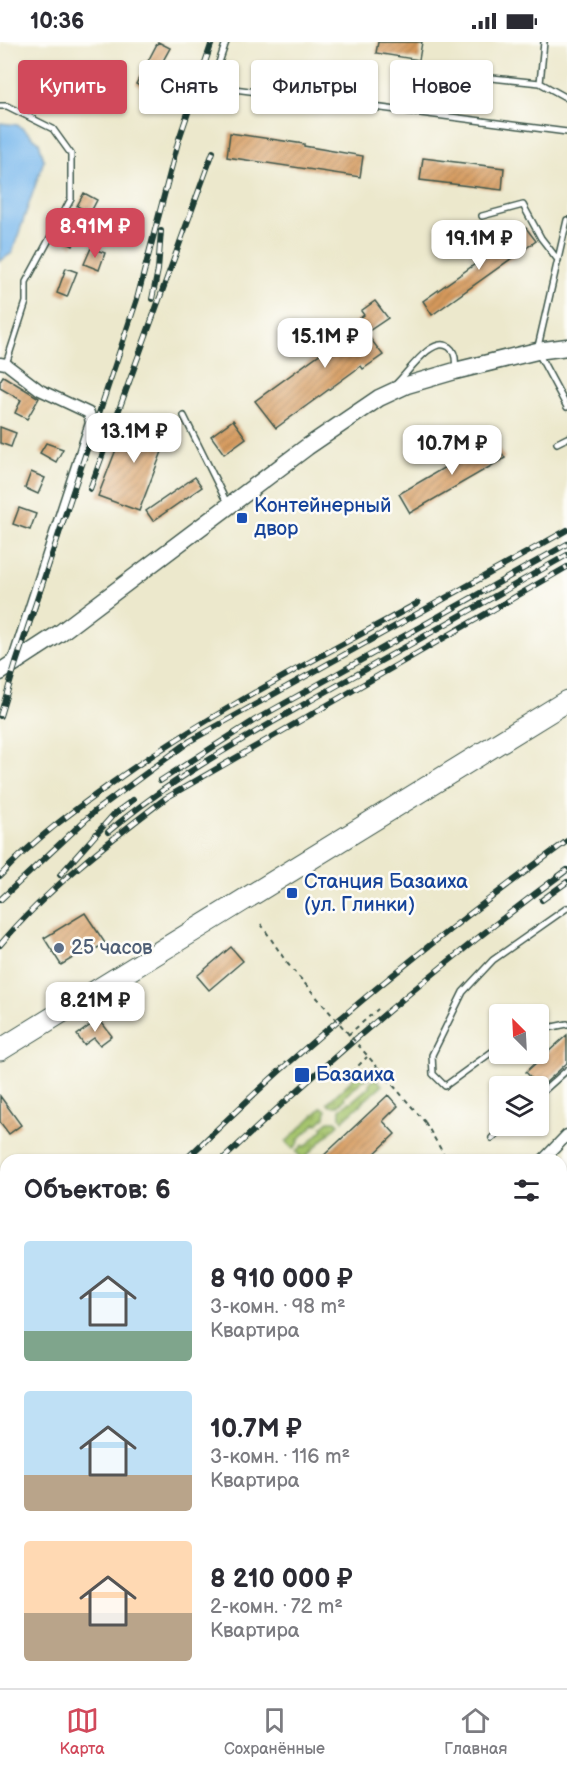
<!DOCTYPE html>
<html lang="ru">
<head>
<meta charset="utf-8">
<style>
	:root { --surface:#fff; --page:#f2f2f3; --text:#2b2b33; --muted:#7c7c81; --line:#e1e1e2; --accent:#d1495b }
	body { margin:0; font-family:"Balsamiq Sans",sans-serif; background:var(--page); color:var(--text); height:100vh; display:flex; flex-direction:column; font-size:22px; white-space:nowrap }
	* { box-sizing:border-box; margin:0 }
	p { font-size:20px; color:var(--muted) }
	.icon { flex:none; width:33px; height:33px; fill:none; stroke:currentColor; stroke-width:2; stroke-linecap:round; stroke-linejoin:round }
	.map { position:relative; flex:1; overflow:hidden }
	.details { position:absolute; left:0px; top:1112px; width:567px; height:536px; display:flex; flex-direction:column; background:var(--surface); border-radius:18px 18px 0 0; box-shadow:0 2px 4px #0004 }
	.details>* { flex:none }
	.hud { position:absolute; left:18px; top:18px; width:531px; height:54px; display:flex; gap:12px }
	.needle { width:39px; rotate:336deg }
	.fabs { position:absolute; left:489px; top:962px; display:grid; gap:12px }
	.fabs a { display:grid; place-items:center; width:60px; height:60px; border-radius:6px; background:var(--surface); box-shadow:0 2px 4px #0004; font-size:30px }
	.price { position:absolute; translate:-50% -51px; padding:0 14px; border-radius:12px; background:#fff; color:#222; font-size:20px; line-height:39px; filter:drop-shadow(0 2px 3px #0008) }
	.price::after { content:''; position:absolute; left:50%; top:36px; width:18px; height:14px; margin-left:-9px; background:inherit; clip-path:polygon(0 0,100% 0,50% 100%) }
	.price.current { background:var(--accent); color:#fff }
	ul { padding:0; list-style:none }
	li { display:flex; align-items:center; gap:18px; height:150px; padding:0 24px }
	li span { display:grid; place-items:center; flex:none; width:168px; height:120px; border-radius:6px; color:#555 }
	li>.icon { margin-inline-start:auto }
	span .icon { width:72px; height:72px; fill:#fffc; stroke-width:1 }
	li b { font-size:26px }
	h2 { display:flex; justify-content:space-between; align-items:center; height:72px; padding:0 24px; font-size:26px }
	.chip { padding:0 21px; border-radius:6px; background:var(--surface); box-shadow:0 2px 4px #0004; font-size:21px; line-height:54px }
	.chip.current { background:var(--accent); color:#fff }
	.status { display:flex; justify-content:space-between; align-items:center; height:42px; padding:0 30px; background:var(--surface); direction:ltr }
	.status svg { height:16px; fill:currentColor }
	.tab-bar { display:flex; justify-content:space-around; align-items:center; height:84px; border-top:2px solid var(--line); background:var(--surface); font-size:16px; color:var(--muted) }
	.tab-bar a { display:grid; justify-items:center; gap:3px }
	.tab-bar .current { color:var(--accent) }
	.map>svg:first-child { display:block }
	.grass { fill:url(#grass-tufts); stroke:#628150; stroke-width:1.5 }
	.water { fill:#78b8ed; stroke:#4c7a90; stroke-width:1.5 }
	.building { fill:url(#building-hatch) }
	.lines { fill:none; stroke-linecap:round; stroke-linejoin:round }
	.lane-casing { stroke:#3e574b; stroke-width:8 }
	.street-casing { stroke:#3e574b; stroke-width:13 }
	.secondary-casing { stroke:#3e574b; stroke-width:19 }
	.highway-casing { stroke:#3e574b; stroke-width:23 }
	.path { stroke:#3e574b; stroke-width:2; stroke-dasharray:4.5 4.5; stroke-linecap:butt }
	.lane { stroke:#fff; stroke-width:5 }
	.street { stroke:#fff; stroke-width:10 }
	.secondary { stroke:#fff; stroke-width:16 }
	.highway { stroke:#fff; stroke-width:21 }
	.rail-casing { stroke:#1f3d34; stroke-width:6 }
	.rail { stroke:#fdfcf7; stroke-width:4; stroke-dasharray:11; stroke-linecap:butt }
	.path-bridge { stroke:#3e574b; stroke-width:2; stroke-dasharray:4.5 4.5; stroke-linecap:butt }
	.transit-dot { fill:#1a4fb4; stroke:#fdfcf7; stroke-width:2 }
	.service-dot { fill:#5c6f8a; stroke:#fdfcf7; stroke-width:2 }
	.labels { text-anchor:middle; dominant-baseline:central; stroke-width:5; stroke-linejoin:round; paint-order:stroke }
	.transit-label { font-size:20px; fill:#164399; stroke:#fdfcf7; text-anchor:start }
	.service-label { font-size:20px; fill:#4e5e75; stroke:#fdfcf7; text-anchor:start }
</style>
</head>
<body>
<div class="status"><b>10:36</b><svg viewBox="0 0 49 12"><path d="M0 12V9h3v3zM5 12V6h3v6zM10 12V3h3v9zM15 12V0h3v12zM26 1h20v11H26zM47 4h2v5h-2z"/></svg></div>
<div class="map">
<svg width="567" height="1646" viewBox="0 0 567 1646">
	<defs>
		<pattern id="grass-tufts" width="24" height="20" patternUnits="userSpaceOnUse" patternTransform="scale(1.5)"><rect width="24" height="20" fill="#a6c56d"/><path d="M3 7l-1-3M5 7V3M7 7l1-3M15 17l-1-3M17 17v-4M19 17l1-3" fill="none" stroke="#87a15a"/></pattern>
		<pattern id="building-hatch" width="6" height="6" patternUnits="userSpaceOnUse" patternTransform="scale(1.5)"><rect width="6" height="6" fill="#d5995c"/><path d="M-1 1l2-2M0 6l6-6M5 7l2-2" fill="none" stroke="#ac7e4d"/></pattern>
	</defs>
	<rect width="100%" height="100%" fill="#fdfcf7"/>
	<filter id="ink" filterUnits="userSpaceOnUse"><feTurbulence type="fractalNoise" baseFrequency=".0167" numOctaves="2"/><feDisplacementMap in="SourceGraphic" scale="12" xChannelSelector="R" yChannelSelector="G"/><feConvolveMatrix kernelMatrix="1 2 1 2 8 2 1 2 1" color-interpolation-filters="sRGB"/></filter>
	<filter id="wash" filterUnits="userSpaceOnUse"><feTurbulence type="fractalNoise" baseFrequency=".008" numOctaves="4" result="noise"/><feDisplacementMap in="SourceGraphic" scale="24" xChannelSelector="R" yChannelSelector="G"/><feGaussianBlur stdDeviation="1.35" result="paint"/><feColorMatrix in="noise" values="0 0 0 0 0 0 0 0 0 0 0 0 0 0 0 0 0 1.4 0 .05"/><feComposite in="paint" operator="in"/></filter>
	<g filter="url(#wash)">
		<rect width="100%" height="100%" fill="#ece8cc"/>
		<path class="grass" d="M365,1026L372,1032L365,1038L364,1037L344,1055L345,1057L337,1064H330L327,1061Z
			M375,1036L382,1043L343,1078L340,1075V1067L349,1060L350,1061L370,1044L369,1042Z
			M322,1065L326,1068L325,1075L318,1082L316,1081L298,1098L299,1100L293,1107L286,1100Z
			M329,1079H336L339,1082L303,1117L296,1110L303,1103L305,1105L323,1087L322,1085Z"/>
		<path class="water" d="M0,81L18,83L39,100L44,118L12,211L0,219Z"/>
		<g id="blocks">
			<path class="building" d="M158,0L170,6L147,48L136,42Z
				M378,0H422L419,18L376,11Z
				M230,91L304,102V104L363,114L360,135L227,115Z
				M423,116L504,126L502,148L420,138Z
				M84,151L97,158L83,185L88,188L84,198L77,195L73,204L67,201L81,166L77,164Z
				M526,186L536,199L432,273L423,259Z
				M91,206L105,211L99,228L84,222Z
				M66,226L77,230L67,255L57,251Z
				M375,259L388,276L366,291L383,313L363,327L361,324L276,386L255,359L340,297L337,293L364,273L361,269Z
				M3,334L39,356L27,377L15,371L21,358L0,346V339Z
				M129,374L170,389L139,469L98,454Z
				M233,378L246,396L224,412L211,394Z
				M0,385L16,391L11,405L0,401Z
				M493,397L505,416L410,471L399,452Z
				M46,401L63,407L56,420L40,411Z
				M31,430L45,436L38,452L25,446Z
				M195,435L202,445L153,479L146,469Z
				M19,466L36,472L30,488L13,482Z
				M85,871L105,901L91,910L88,907L61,923L44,896Z
				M231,905L243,919L209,948L197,934Z
				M99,977L112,994L100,1003L94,996L84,1003L77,993Z
				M567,993V1021L540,1046L526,1030Z
				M388,1053L398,1064L383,1079L395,1092L368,1118H319Z
				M0,1054L21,1083L9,1092L0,1080Z"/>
		</g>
	</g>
	<g filter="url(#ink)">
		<use href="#blocks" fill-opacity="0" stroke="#3e574b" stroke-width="1.5"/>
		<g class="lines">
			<g class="lane-casing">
				<path id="lane" d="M226,0L211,44L567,90
					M544,0L540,41L567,56
					M482,35L540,41
					M0,64H7L53,87L71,112V157L26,240V260L6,322
					M482,174L523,163L541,196L558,218
					M567,178L537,309L567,365
					M397,341C408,331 432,293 449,305C456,310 456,319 455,327
					M184,374L227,461
					M557,401L567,396
					M538,988L567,982
					M500,1004L445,1044L433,1032L432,1013L463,950L493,918L567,866
					M538,1054L567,1028
					M492,1096L507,1083
					M561,1287L567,1285
					M561,1447L567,1445
					M561,1488L567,1495"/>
			</g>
			<g class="street-casing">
				<path id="street" d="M0,321L6,322L40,348L89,371L91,381L12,623
					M543,1118L567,1093
					M0,1451L6,1448"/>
			</g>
			<g class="secondary-casing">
				<path id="secondary" d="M0,630L60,591L307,405L379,356L407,343L455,329L537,309L567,305
					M201,1646L211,1641"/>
			</g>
			<g class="highway-casing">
				<path id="highway" d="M0,1008L567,659"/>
			</g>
			<path class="path" d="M261,882L287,921
				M348,993L378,967
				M352,1030L367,1015
				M425,1080L447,1118
				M232,1646L234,1641"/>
			<use href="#lane" class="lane"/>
			<use href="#street" class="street"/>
			<use href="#secondary" class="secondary"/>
			<use href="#highway" class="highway"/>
			<g class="rail-casing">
				<path id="rail" d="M152,257L158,228L161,189
					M90,447L213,110
					M0,674L16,621L137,257L178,100L212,0
					M160,739L255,678L567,502
					M108,790C173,735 248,694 322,652C404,606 485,560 567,513
					M60,833L114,772L133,758
					M0,834C33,798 73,769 112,741C208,672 314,618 418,561
					M0,858L95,769L190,699L567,488
					M542,858L567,840
					M0,903C48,846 107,801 166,756L567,525
					M185,1118C221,1084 255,1050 292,1018C380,941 472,868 567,799
					M222,1118C331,1015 446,917 567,828
					M0,1301L6,1295
					M0,1320L6,1315"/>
			</g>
			<use href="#rail" class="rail"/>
			<path class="path-bridge" d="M287,921L425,1080"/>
		</g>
	</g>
	<g class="transit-dot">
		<rect x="236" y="470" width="12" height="12" rx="3"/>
		<rect x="286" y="845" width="12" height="12" rx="3"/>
		<rect x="294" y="1025" width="16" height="16" rx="3"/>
	</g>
	<circle class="service-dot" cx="59" cy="906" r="6"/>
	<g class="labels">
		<g class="transit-label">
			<text x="254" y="464">Контейнерный<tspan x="254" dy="23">двор</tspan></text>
			<text x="304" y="840">Станция Базаиха<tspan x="304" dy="23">(ул. Глинки)</tspan></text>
			<text x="316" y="1033">Базаиха</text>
		</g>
		<g class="service-label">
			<text x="71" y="906">25 часов</text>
		</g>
	</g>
</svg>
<div class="fabs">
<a><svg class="needle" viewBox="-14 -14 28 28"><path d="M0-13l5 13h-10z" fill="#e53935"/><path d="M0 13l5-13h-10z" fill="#7c7c81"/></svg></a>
<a><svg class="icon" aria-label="layers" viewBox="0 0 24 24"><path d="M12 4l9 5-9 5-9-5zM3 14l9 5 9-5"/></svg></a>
</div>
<b class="price current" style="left:95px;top:217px">8.91M ₽</b>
<b class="price" style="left:479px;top:229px">19.1M ₽</b>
<b class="price" style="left:325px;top:327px">15.1M ₽</b>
<b class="price" style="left:134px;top:422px">13.1M ₽</b>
<b class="price" style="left:452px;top:434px">10.7M ₽</b>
<b class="price" style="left:95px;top:991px">8.21M ₽</b>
<div class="hud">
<a class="chip current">Купить</a>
<a class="chip">Снять</a>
<a class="chip">Фильтры</a>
<a class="chip">Новое</a>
</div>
<section class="details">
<h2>Объектов: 6<svg class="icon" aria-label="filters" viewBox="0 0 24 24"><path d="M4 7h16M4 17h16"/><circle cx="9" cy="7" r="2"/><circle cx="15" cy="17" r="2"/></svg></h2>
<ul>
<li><span style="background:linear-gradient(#bfe0f5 75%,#7fa58c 0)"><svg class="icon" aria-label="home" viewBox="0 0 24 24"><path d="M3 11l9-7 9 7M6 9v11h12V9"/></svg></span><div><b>8 910 000 ₽</b><p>3-комн. · 98 m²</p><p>Квартира</p></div></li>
<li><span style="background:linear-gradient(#bfe0f5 70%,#b9a48a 0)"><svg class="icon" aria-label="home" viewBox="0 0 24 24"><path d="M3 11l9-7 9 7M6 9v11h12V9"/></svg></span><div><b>10.7M ₽</b><p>3-комн. · 116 m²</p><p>Квартира</p></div></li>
<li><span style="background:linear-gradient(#ffd9b3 60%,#b9a48a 0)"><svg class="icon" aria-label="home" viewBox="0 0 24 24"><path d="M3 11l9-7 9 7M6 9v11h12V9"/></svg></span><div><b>8 210 000 ₽</b><p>2-комн. · 72 m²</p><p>Квартира</p></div></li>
</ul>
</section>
</div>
<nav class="tab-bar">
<a class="current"><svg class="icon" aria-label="map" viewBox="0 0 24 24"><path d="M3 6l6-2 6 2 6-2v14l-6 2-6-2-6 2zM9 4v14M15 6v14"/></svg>Карта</a>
<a><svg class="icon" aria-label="saved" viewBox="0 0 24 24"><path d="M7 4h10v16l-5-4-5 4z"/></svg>Сохранённые</a>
<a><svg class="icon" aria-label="home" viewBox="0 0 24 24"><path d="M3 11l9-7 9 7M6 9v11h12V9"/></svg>Главная</a>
</nav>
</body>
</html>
